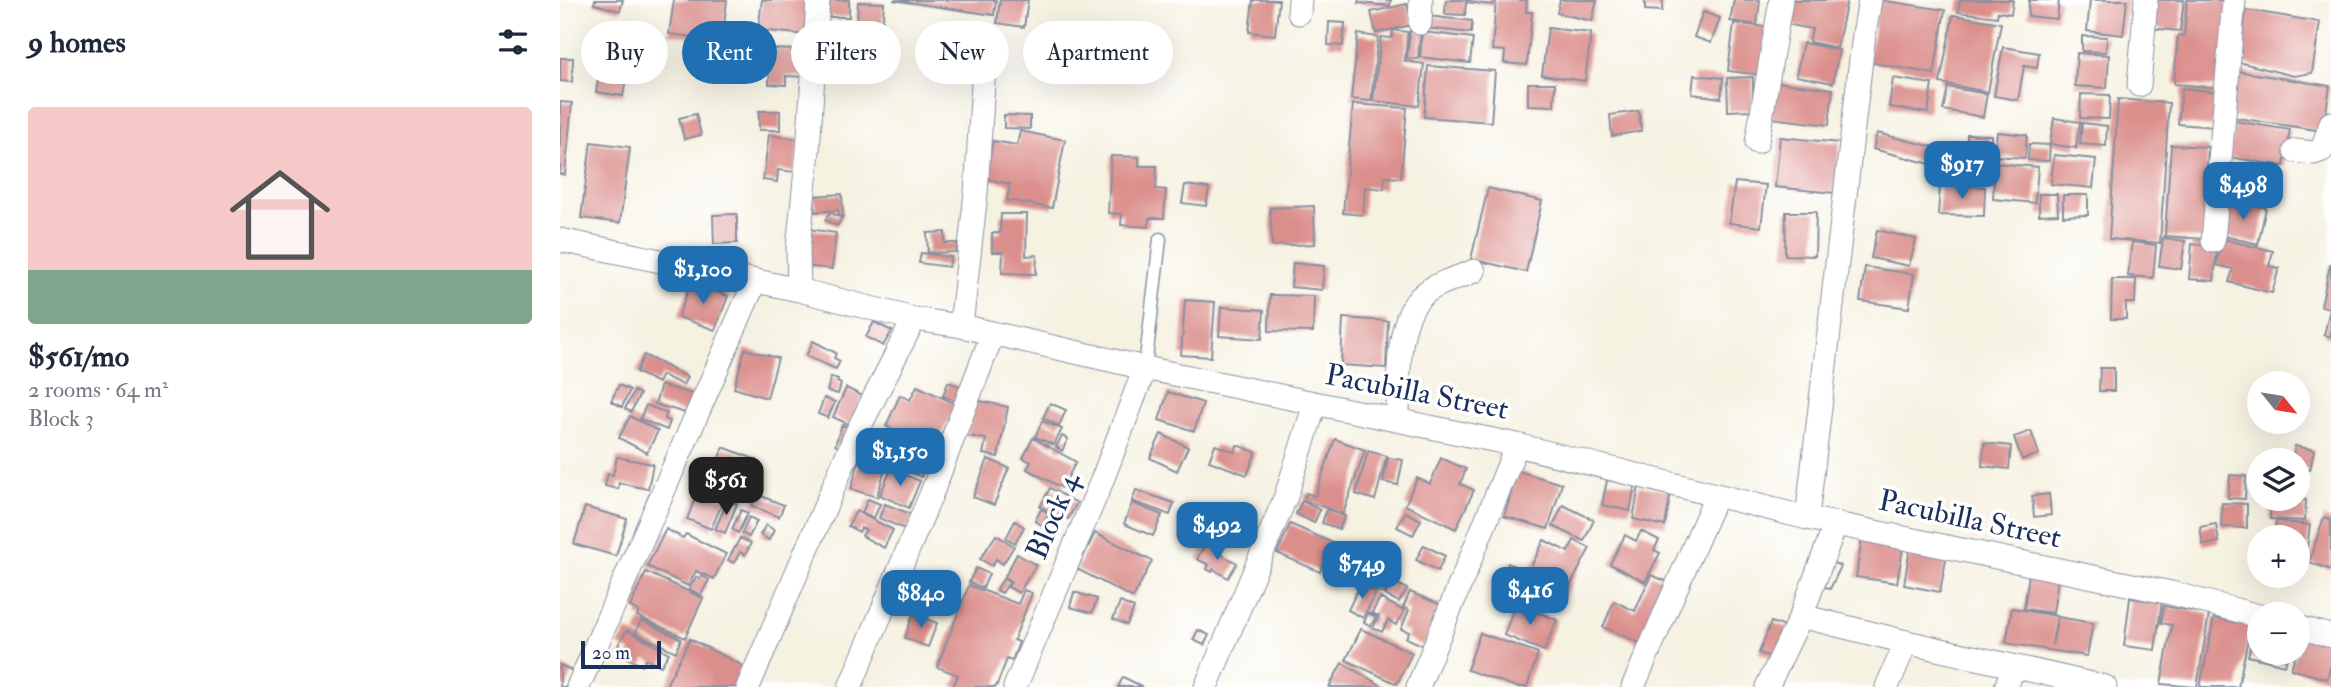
<!DOCTYPE html>
<html lang="en">
<head>
<meta charset="utf-8">
<style>
	:root { --surface:#fff; --page:#f6f6f7; --text:#1f2937; --muted:#747a83; --line:#e0e1e3; --accent:#1f6fb2 }
	body { margin:0; font-family:"IM FELL Double Pica",serif; background:var(--page); color:var(--text); height:100vh; display:flex; flex-direction:column; font-size:26px; white-space:nowrap }
	* { box-sizing:border-box; margin:0 }
	p { font-size:23px; color:var(--muted) }
	.icon { flex:none; width:38px; height:38px; fill:none; stroke:currentColor; stroke-width:2; stroke-linecap:round; stroke-linejoin:round }
	.map { position:relative; flex:1; overflow:hidden }
	.drawer { display:flex; flex-direction:column; background:var(--surface); width:560px }
	.drawer>* { flex:none }
	.hud { position:absolute; left:21px; top:21px; width:665px; height:63px; display:flex; gap:14px }
	.needle { width:46px; rotate:120deg }
	.controls { position:absolute; left:1687px; top:371px; display:grid; gap:14px }
	.controls a { display:grid; place-items:center; width:63px; height:63px; border-radius:50%; background:var(--surface); box-shadow:0 7px 28px #0002; font-size:35px }
	.scale { position:absolute; left:21px; bottom:18px; width:80px; box-sizing:border-box; padding-left:7px; border:4px solid #1b2f5e; border-top:0; font-size:19px; line-height:24px; white-space:nowrap; color:#1b2f5e; -webkit-text-stroke:5px #fff; paint-order:stroke }
	.price { position:absolute; translate:-50% -60px; padding:0 16px; border-radius:14px; background:var(--accent); color:#fff; font-size:23px; line-height:46px; filter:drop-shadow(0 2px 4px #0008) }
	.price::after { content:''; position:absolute; left:50%; top:42px; width:21px; height:16px; margin-left:-10px; background:inherit; clip-path:polygon(0 0,100% 0,50% 100%) }
	.price.active { background:#222; color:#fff }
	ul { padding:0; list-style:none }
	li { display:grid; align-content:center; gap:14px; height:371px; padding:0 28px }
	li+li { border-top:2px solid var(--line) }
	li span { display:grid; place-items:center; height:217px; border-radius:7px; color:#555 }
	li>.icon { margin-inline-start:auto }
	span .icon { width:126px; height:126px; fill:#fffc; stroke-width:1 }
	li b { font-size:30px }
	h2 { display:flex; justify-content:space-between; align-items:center; height:84px; padding:0 28px; font-size:30px }
	.chip { padding:0 24px; border-radius:32px; background:var(--surface); box-shadow:0 7px 28px #0002; font-size:24px; line-height:63px }
	.chip.active { background:var(--accent); color:#fff }
	main { display:flex; flex:1; min-height:0 }
	.map>svg:first-child { display:block }
	.building { fill:#db8f8c }
	.lines { fill:none; stroke-linecap:round; stroke-linejoin:round }
	.lane-casing { stroke:#8890a0; stroke-width:15 }
	.street-casing { stroke:#8890a0; stroke-width:25 }
	.lane { stroke:#fff; stroke-width:12 }
	.street { stroke:#fff; stroke-width:23 }
	.labels { text-anchor:middle; dominant-baseline:central; stroke-width:7; stroke-linejoin:round; paint-order:stroke }
	.street-label { font-size:30px; fill:#1b2f5e; stroke:#fff }
</style>
</head>
<body>
<main>
<section class="drawer">
<h2>9 homes<svg class="icon" aria-label="filters" viewBox="0 0 24 24"><path d="M4 7h16M4 17h16"/><circle cx="9" cy="7" r="2"/><circle cx="15" cy="17" r="2"/></svg></h2>
<ul>
<li><span style="background:linear-gradient(#f6c9c9 75%,#7fa58c 0)"><svg class="icon" aria-label="home" viewBox="0 0 24 24"><path d="M3 11l9-7 9 7M6 9v11h12V9"/></svg></span><div><b>$561/mo</b><p>2 rooms · 64 m²</p><p>Block 3</p></div></li>
</ul>
</section>
<div class="map">
<svg width="1771" height="687" viewBox="0 0 1771 687">
	<rect width="100%" height="100%" fill="#fff"/>
	<filter id="ink" filterUnits="userSpaceOnUse"><feTurbulence type="fractalNoise" baseFrequency=".0143" numOctaves="2"/><feDisplacementMap in="SourceGraphic" scale="14" xChannelSelector="R" yChannelSelector="G"/><feConvolveMatrix kernelMatrix="1 2 1 2 8 2 1 2 1" color-interpolation-filters="sRGB"/></filter>
	<filter id="wash" filterUnits="userSpaceOnUse"><feTurbulence type="fractalNoise" baseFrequency=".00686" numOctaves="4" result="noise"/><feDisplacementMap in="SourceGraphic" scale="28" xChannelSelector="R" yChannelSelector="G"/><feGaussianBlur stdDeviation="1.57" result="paint"/><feColorMatrix in="noise" values="0 0 0 0 0 0 0 0 0 0 0 0 0 0 0 0 0 1.4 0 .05"/><feComposite in="paint" operator="in"/></filter>
	<g filter="url(#wash)">
		<rect width="100%" height="100%" fill="#f6f2e2"/>
		<g id="blocks">
			<path class="building" d="M35,0H63L60,11L34,4Z
				M114,0H167L162,41L109,34Z
				M202,0H252L248,35L198,30Z
				M261,0H289V17H261Z
				M333,0H436L434,15Z
				M440,0H468L464,27L437,23Z
				M693,0H719L715,35L689,32Z
				M799,0H831L830,6L798,3Z
				M886,0H933V5L906,2L905,15L885,14Z
				M936,0H967L966,12H972L967,65L944,63L945,51L932,50Z
				M1000,0H1037L1032,21L997,13Z
				M1085,0H1103L1102,11L1085,10Z
				M1174,0H1200L1197,25L1170,21Z
				M1230,0H1287L1277,48L1249,42L1252,29L1226,24Z
				M1319,0L1385,10L1374,74L1308,62Z
				M1400,0H1453L1451,14L1438,12L1437,17L1398,12Z
				M1469,0H1499L1497,19L1468,16Z
				M1530,0H1567L1563,35L1527,31Z
				M1594,0H1624L1620,31L1590,28Z
				M1627,0H1668L1660,88L1614,84L1618,35L1624,36Z
				M298,2L324,3L320,54L295,52Z
				M847,4L852,25L816,33L811,12Z
				M1686,10L1760,22L1752,73L1734,76L1678,62Z
				M1143,12L1160,18L1151,43L1134,37Z
				M1393,15L1441,23L1428,92L1380,83Z
				M867,16L912,21L911,33L866,28Z
				M769,22L785,23L783,46L768,45Z
				M1174,23L1207,27L1201,75L1168,71Z
				M988,28L1031,33L1025,81L982,75Z
				M833,30L848,32L845,61L864,64L859,106L813,101L821,37L832,38Z
				M850,31L861,32L858,59L847,58Z
				M862,32L913,38L910,63L860,57Z
				M798,34L818,37L811,101L791,99Z
				M1522,36L1547,37L1546,52L1522,51Z
				M269,37L295,39L294,54H299L297,72L266,69Z
				M1243,43L1279,50L1273,83L1236,76Z
				M1443,47L1479,53L1477,68L1464,66L1458,100L1434,96Z
				M210,49L240,50L239,60H245V77L226,76V85L209,84Z
				M1517,53L1549,55L1547,88L1515,86Z
				M42,57L69,61L63,96L36,92Z
				M0,58H13L12,82L0,81Z
				M868,66L935,71L931,122L864,117Z
				M1677,71L1770,86L1763,131L1670,117Z
				M1134,75L1163,78L1161,98L1132,94Z
				M1193,77V110L1168,111L1167,78Z
				M1333,78L1372,84L1368,113L1329,107Z
				M1215,82L1273,89L1269,125L1211,118Z
				M968,83H995L994,106L968,105Z
				M1388,87L1427,94L1423,117L1383,110Z
				M1622,88L1658,92L1654,127L1618,124Z
				M1521,94L1550,95L1549,119L1520,118Z
				M1558,99L1609,103L1600,243L1549,239Z
				M0,102L12,103L5,175L0,174Z
				M793,104L847,108L841,178L825,177L824,189L805,187L803,215L783,213Z
				M199,111H220V130H199Z
				M1079,111L1081,131L1052,136L1050,115Z
				M136,114L141,135L124,139L119,118Z
				M444,115L470,116V129L444,128Z
				M1494,118L1520,122L1516,148L1490,144Z
				M1675,121L1730,130L1724,166L1669,157Z
				M1522,123L1547,126L1546,146L1520,144Z
				M460,131L505,140L492,208L447,200L450,184L426,179L433,141L457,145Z
				M1437,132L1467,135L1465,158L1434,156Z
				M1317,133L1394,152L1390,169L1313,149Z
				M1407,134L1431,135V154H1407Z
				M209,135L239,139L235,172L218,170L217,182L203,180Z
				M1220,137L1280,143L1274,193L1215,187Z
				M31,142L70,147L60,223L21,218Z
				M1469,144L1490,145L1489,161L1468,160Z
				M1611,145L1648,147L1643,239L1605,236Z
				M1494,155L1536,159L1533,188L1491,184Z
				M551,156L579,157V166H597L596,189L606,190L604,218H589V227L561,225L562,214L548,213Z
				M1405,158L1432,160L1430,182L1403,180Z
				M1435,163L1478,167L1475,203L1433,199Z
				M1175,182L1206,185L1201,227L1169,223Z
				M625,185L649,188L646,206L622,203Z
				M1380,185L1425,187L1424,216L1378,215Z
				M928,188L982,201L966,272L911,259Z
				M282,194L283,216H279L278,210L255,212L254,196Z
				M1479,194H1497L1498,214L1479,215Z
				M1503,195H1528V215L1503,216Z
				M1667,200L1706,208L1698,244L1659,235Z
				M754,206L755,244L712,246L710,208Z
				M270,212L282,218L277,226L265,220Z
				M1226,212H1256L1255,256L1225,255Z
				M177,214V243L154,244L153,215Z
				M441,214H467L466,256L477,255L476,274L442,273L443,252H432V233H440Z
				M249,229L276,233L272,269L244,266Z
				M1317,230L1356,239L1349,266L1311,258Z
				M385,232V243H397V252L368,253L367,233Z
				M1603,238L1625,241L1621,269L1599,266Z
				M1663,239L1713,251L1709,266L1719,268L1712,293L1669,282L1673,269L1656,265Z
				M1572,242L1596,245L1593,278L1568,276Z
				M1632,244L1657,247L1654,281L1629,279Z
				M361,253L391,257L389,267L359,263Z
				M733,263L764,266L762,290L731,287Z
				M1770,265H1771V308L1761,306Z
				M1305,267L1354,274L1349,308L1300,301Z
				M1552,279H1576L1575,303H1566V319H1551Z
				M131,282L168,296L155,330L118,317Z
				M710,295L754,296L753,332L709,331Z
				M625,300L655,302L651,357L621,355Z
				M661,307L704,310L702,339L659,336Z
				M1770,309H1771V337L1764,335Z
				M783,318L828,321L826,368L781,365Z
				M314,322L332,331L323,346L306,337Z
				M253,341L276,353L274,358L280,361L276,369L246,356Z
				M185,349L218,358L207,398L174,388Z
				M84,355L127,377L123,385L102,375L98,383L76,372Z
				M1540,368H1554V391H1539Z
				M271,377L278,379L277,382L281,384L278,394L267,391Z
				M388,382L405,388L400,402L383,396Z
				M59,385L70,390L62,407L51,401Z
				M101,385L135,395L129,414L95,404Z
				M357,386L396,404L375,449L326,426L340,395L350,400Z
				M286,388L303,396L290,425L273,417Z
				M74,391L80,394L71,412L65,409Z
				M608,392L643,403L634,431L599,420Z
				M264,398L275,402L268,418L258,414Z
				M415,400L448,407L438,457L423,454L426,439L407,436Z
				M490,403L506,410L499,426L483,418Z
				M86,405L107,413L105,419L110,421L107,430L80,419Z
				M70,416L98,431L87,453L59,438Z
				M482,421L502,429L494,445L475,437Z
				M282,425L289,427L282,448L275,445Z
				M1471,431L1479,454L1462,460L1454,437Z
				M601,434L628,447L617,471L590,458Z
				M335,436L372,454L361,477L344,469L352,453L331,443Z
				M502,436L508,439L502,451L496,447Z
				M473,438L516,462L502,488L467,469L471,462L463,458Z
				M775,439L805,450L783,514L744,500L746,493L755,496Z
				M320,443L347,456L340,469L314,456Z
				M1424,443L1451,446L1449,469L1422,466Z
				M655,445L675,452L677,445L696,452L687,475L649,461Z
				M1735,446L1754,450L1750,470L1738,468V460H1732Z
				M163,447L197,460L182,500L148,487Z
				M808,451L827,456L815,500L796,494Z
				M57,457L93,464L88,489L59,483L58,489L45,486L48,474L53,475Z
				M300,457L317,462L316,466L325,469L317,497L291,489Z
				M828,458L843,460L838,485L823,482Z
				M881,458L906,469L900,484L914,490L896,529L845,505L857,478L870,484Z
				M428,459L449,468L434,505L413,497Z
				M331,469L360,481L349,508L320,495Z
				M958,471L1002,484L988,529L944,516Z
				M1670,475L1686,476L1685,499L1668,498Z
				M1047,480L1075,485L1070,511L1042,505Z
				M1079,486L1111,491L1105,526L1073,519Z
				M490,488L517,503L508,519L503,517L493,534L482,528L491,512L480,507Z
				M139,489L164,499L151,529L127,519Z
				M576,490L614,503L610,515L572,501Z
				M196,494L224,505L219,517L192,506Z
				M1489,494L1491,515L1474,517L1472,496Z
				M308,499L320,504L314,518L302,513Z
				M1711,499L1746,500L1745,521L1710,519Z
				M168,500L177,504L165,533L155,529Z
				M742,501L760,510L754,523L736,514Z
				M572,503L602,515L593,536L564,524Z
				M1662,503L1687,504V528L1661,527Z
				M325,504L353,515L347,530L319,518Z
				M1003,505L1034,520L1024,541L993,526Z
				M25,507L67,519L56,556L14,544Z
				M481,509L489,513L482,525L475,521Z
				M767,509L785,516L779,529L762,523Z
				M181,510L188,513L178,533L172,529Z
				M296,511L333,530L324,548L302,536L306,530L301,528L299,532L288,526Z
				M845,512L861,520L853,535L837,527Z
				M189,517L197,521L189,537L182,533Z
				M1764,517L1771,520V570L1749,562Z
				M455,521L464,527L455,543L446,538Z
				M1716,521L1750,525L1745,563L1738,562V537H1714Z
				M730,524L773,543L760,572L717,553Z
				M1656,524L1659,542L1643,545L1640,527Z
				M206,525L214,530L209,540L200,535Z
				M106,529L123,538L126,534L166,554L154,579L136,571L128,586L87,566Z
				M1081,531L1099,540L1094,550L1100,553L1085,582L1050,564L1065,535L1076,541Z
				M535,533L592,561L573,598L517,569Z
				M436,535L454,546L443,564L436,559L432,566L420,559Z
				M1302,537L1344,543L1337,583L1296,577Z
				M180,538L191,543L185,555L180,552L174,563L168,560Z
				M984,540L1008,552L1014,540L1030,548L998,609L940,580L948,563L968,573Z
				M645,545L677,563L668,578L653,569L652,572L647,569L649,565L637,559Z
				M864,545L885,556L878,571L856,560Z
				M1350,547L1387,554L1380,592L1344,585Z
				M457,554L476,565L459,593L448,587L451,582L444,578Z
				M1271,562L1281,566L1270,589L1260,584Z
				M804,567L831,579L824,594L798,582Z
				M416,568L429,574L423,588L409,582Z
				M86,572L143,598L125,638L77,616L79,611L70,607Z
				M1469,574L1498,579L1493,613L1464,609Z
				M1091,575L1111,583L1084,645L1043,627L1054,601L1075,611Z
				M142,576L149,580L141,595L129,589L136,577L140,579Z
				M444,578L449,583L442,593L436,590Z
				M832,581L847,589L839,602L825,595Z
				M409,585L458,604L464,590L472,593L454,640L459,642L452,661L447,659L436,687H393L398,675L377,667Z
				M800,585L816,593L803,618L788,610Z
				M514,592L537,599L532,613L510,607Z
				M850,592L881,605L864,646L846,638L849,632L841,629L849,610L843,608Z
				M820,598L844,611L836,625L828,620L822,632L813,628L819,616L812,613Z
				M1570,598L1602,602L1595,650L1564,646Z
				M560,602L574,608L567,625L553,619Z
				M956,604L997,620L984,651L944,635Z
				M1604,606L1649,614L1637,687L1601,684L1612,625L1601,623Z
				M1452,608L1497,616L1492,645L1498,617L1533,623L1527,656L1446,643Z
				M808,613L816,617L811,626L804,622Z
				M353,614L377,623L368,647L345,638Z
				M1654,618L1691,625L1678,687H1640Z
				M81,620L121,639L116,652L75,633Z
				M1211,622L1229,628L1216,659L1199,653Z
				M1696,625L1699,626V653H1728L1725,665L1688,656Z
				M801,629L852,653L837,684L786,660Z
				M67,630L109,653L101,666L86,659L82,666L68,658L71,652L58,645Z
				M638,630L649,635L644,645L633,640Z
				M920,633L978,653L967,687H957L907,670Z
				M1741,634L1771,643V665L1767,679L1731,669L1736,653H1738Z
				M130,639L187,668L177,687H105Z
				M782,663L824,687H769Z
				M0,665L13,671L6,687H0Z
				M563,677L583,687H558Z"/>
		</g>
	</g>
	<g filter="url(#ink)">
		<use href="#blocks" fill-opacity="0" stroke="#8890a0" stroke-width="2"/>
		<g class="lines">
			<g class="lane-casing">
				<path id="lane" d="M585,368L600,239"/>
			</g>
			<g class="street-casing">
				<path id="street" d="M739,13L740,0
					M860,23L861,0
					M1579,85L1586,0
					M1197,142L1221,0
					M1735,151L1754,153L1762,150L1771,123
					M0,240L239,290L354,319L401,326L585,368L957,445L1247,518L1611,593L1699,616
					M1653,241L1674,0
					M239,290L238,248L248,151L258,0
					M401,326L416,193L425,51
					M838,420C839,385 834,318 864,294C876,283 898,278 914,271
					M1247,518L1304,34L1310,0
					M1241,616L1346,642L1545,687
					M1738,627L1771,636
					M18,687L195,281
					M188,687L297,432L354,319
					M290,687L371,495L433,333
					M455,687L541,483L585,368
					M646,687L726,496L755,404
					M858,687L957,445
					M1073,687L1156,496
					M1207,687L1241,616L1276,523
					M1327,687L1346,642
					M1446,687L1454,667"/>
			</g>
			<use href="#lane" class="lane"/>
			<use href="#street" class="street"/>
		</g>
	</g>
	<g class="labels">
		<g class="street-label">
			<text transform="translate(857 392) rotate(11)">Pacubilla Street</text>
			<text transform="translate(493 516) rotate(-67)">Block 4</text>
			<text transform="translate(1410 519) rotate(12)">Pacubilla Street</text>
		</g>
	</g>
</svg>
<div class="controls">
<a><svg class="needle" viewBox="-14 -14 28 28"><path d="M0-13l5 13h-10z" fill="#e53935"/><path d="M0 13l5-13h-10z" fill="#747a83"/></svg></a>
<a><svg class="icon" aria-label="layers" viewBox="0 0 24 24"><path d="M12 4l9 5-9 5-9-5zM3 14l9 5 9-5"/></svg></a>
<a>+</a>
<a>−</a>
</div>
<div class="scale">20 m</div>
<b class="price" style="left:1402px;top:201px">$917</b>
<b class="price" style="left:1683px;top:222px">$498</b>
<b class="price" style="left:143px;top:306px">$1,100</b>
<b class="price" style="left:340px;top:488px">$1,150</b>
<b class="price active" style="left:166px;top:517px">$561</b>
<b class="price" style="left:657px;top:562px">$492</b>
<b class="price" style="left:802px;top:601px">$749</b>
<b class="price" style="left:970px;top:627px">$416</b>
<b class="price" style="left:361px;top:630px">$840</b>
<div class="hud">
<a class="chip">Buy</a>
<a class="chip active">Rent</a>
<a class="chip">Filters</a>
<a class="chip">New</a>
<a class="chip">Apartment</a>
</div>
</div>
</main>
</body>
</html>
